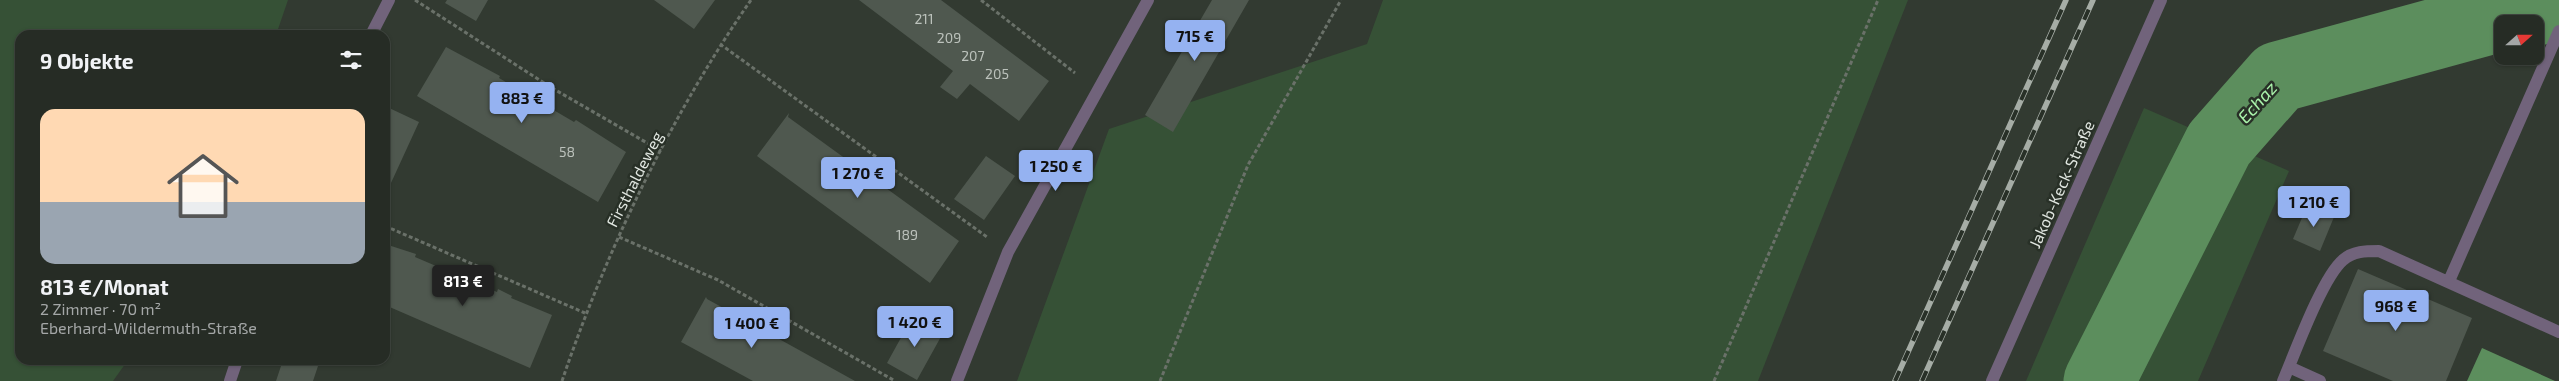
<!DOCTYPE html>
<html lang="de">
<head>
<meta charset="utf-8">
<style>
	:root { --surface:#262c25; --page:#2e342d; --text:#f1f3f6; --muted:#a4a7a7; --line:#424842; --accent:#95b2f1 }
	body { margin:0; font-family:"Exo 2",sans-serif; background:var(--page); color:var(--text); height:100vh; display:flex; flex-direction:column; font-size:19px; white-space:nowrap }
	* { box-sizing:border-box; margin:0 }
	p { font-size:16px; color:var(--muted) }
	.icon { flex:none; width:28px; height:28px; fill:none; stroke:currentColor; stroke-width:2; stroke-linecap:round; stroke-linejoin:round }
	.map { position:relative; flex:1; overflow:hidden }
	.side { position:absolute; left:15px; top:30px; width:375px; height:335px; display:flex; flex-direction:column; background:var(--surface); border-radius:15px; box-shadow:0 1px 4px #0004,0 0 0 1px var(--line) }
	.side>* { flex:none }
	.needle { width:32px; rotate:69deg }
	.controls { position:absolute; left:2494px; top:15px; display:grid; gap:10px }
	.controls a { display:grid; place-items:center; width:50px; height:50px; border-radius:10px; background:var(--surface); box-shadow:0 1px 4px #0004,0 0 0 1px var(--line); font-size:25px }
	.price { position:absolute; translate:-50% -42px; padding:0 11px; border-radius:5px; background:var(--accent); color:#111; font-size:16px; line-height:32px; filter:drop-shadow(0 1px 2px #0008) }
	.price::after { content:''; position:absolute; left:50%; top:30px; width:15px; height:11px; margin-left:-8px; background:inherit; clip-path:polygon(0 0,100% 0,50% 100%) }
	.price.current { background:#222; color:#fff }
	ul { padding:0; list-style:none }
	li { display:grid; align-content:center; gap:10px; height:265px; padding:0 25px }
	li span { display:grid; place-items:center; height:155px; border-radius:15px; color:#555 }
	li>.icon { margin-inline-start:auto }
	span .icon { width:90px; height:90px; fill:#fffc; stroke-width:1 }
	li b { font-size:21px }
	h2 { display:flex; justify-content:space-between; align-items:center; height:60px; padding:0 25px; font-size:21px }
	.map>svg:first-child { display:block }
	.green { fill:#365136 }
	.water { fill:#5c8e5d }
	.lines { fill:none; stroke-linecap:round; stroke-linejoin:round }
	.river { stroke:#5c8e5d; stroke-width:71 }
	.building { fill:#4f584f }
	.path { stroke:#6a7169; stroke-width:3; stroke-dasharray:4 2.5; stroke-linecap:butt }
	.minor { stroke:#71637b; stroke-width:12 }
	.rail-casing { stroke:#a6ada6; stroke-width:5.5 }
	.rail { stroke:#283027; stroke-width:4; stroke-dasharray:11; stroke-linecap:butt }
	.labels { text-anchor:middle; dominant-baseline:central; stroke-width:5; stroke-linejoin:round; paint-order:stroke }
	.number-label { font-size:14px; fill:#bcc2bc }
	.street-label { font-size:16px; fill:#e0e6e0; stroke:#283027 }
	.water-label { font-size:18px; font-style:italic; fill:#aaf3ab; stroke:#283027 }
</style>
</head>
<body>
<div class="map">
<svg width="2559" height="381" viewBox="0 0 2559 381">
	<rect width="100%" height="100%" fill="#323a31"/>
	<path class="green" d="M0,0H288L276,35H20V360H128L113,381H0Z
		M1383,0H1908L1758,381H1017L1109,129L1367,44Z
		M2144,108L2289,171L2198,381H2026Z"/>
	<path class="water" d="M2482,348L2555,381H2467Z"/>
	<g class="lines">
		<path class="river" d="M2099,381L2219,144L2278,77L2497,17L2559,6"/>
	</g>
	<path class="building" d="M447,0H488L476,21L445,3Z
		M654,0H715L694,29Z
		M859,0H941L1049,81L1019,121L970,84L957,99L940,87L953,71Z
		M1212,0H1249L1173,132L1145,115Z
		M446,47L500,76L499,78L574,122L576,120L626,152L598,202L417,96Z
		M387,107L419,122L385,196V110Z
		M789,113L788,117L959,241L930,283L757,156Z
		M986,156L1015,176L984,220L954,199Z
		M2307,206L2334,217L2320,251L2293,239Z
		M385,244L416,254L415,257L497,292L498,289L512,296L511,298L552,315L530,368L385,305Z
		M2358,269L2472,318L2446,381H2393L2323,351Z
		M706,297L707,299L855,381H753L683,343L681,342Z
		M913,316L943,333L917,380L887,363Z
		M283,360H320L313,381H276Z"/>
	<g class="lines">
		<path class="path" d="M415,0L552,88L661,151
			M981,0L1075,73
			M720,44L987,237
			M385,226L585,313
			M619,237L718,280L895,381
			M562,381C606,251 672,113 751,0
			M1160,381L1248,165L1341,0
			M1714,381L1878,0"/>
		<path class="minor" d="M371,35L389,0
			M2449,281L2559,31
			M2289,367L2320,381
			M230,381L237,360
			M957,381L1008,252L1148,0
			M1992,381L2161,0
			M2283,381C2295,353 2322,278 2343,260C2353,251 2366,251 2379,251L2559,332"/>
		<g class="rail-casing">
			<path id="rail" d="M1895,381L2066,0
				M1922,381L2093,0"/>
		</g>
		<use href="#rail" class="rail"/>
	</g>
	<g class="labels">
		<g class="number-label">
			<text x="924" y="18">211</text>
			<text x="949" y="37">209</text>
			<text x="973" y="55">207</text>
			<text x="997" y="73">205</text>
			<text x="567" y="151">58</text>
			<text x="907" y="234">189</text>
		</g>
		<g class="street-label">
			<text transform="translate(634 179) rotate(-63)">Firsthaldeweg</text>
			<text transform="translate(2061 184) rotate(-66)">Jakob-Keck-Straße</text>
		</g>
		<g class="water-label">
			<text transform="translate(2257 102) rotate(-48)">Echaz</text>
		</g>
	</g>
</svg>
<div class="controls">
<a><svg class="needle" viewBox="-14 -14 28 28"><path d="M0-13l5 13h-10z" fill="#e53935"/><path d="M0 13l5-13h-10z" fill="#a4a7a7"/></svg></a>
</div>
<b class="price" style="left:1195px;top:62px">715 €</b>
<b class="price" style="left:522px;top:124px">883 €</b>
<b class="price" style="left:1056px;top:192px">1 250 €</b>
<b class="price" style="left:858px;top:199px">1 270 €</b>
<b class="price" style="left:2314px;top:228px">1 210 €</b>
<b class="price current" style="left:463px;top:307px">813 €</b>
<b class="price" style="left:2396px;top:332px">968 €</b>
<b class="price" style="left:915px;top:348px">1 420 €</b>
<b class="price" style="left:752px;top:349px">1 400 €</b>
<section class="side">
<h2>9 Objekte<svg class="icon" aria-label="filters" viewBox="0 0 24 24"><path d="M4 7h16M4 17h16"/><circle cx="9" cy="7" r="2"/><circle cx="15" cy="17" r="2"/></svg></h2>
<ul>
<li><span style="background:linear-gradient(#ffd9b3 60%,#9aa5b1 0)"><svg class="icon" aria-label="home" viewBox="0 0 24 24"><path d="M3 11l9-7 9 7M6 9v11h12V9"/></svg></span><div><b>813 €/Monat</b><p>2 Zimmer · 70 m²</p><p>Eberhard-Wildermuth-Straße</p></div></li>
</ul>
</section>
</div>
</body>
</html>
